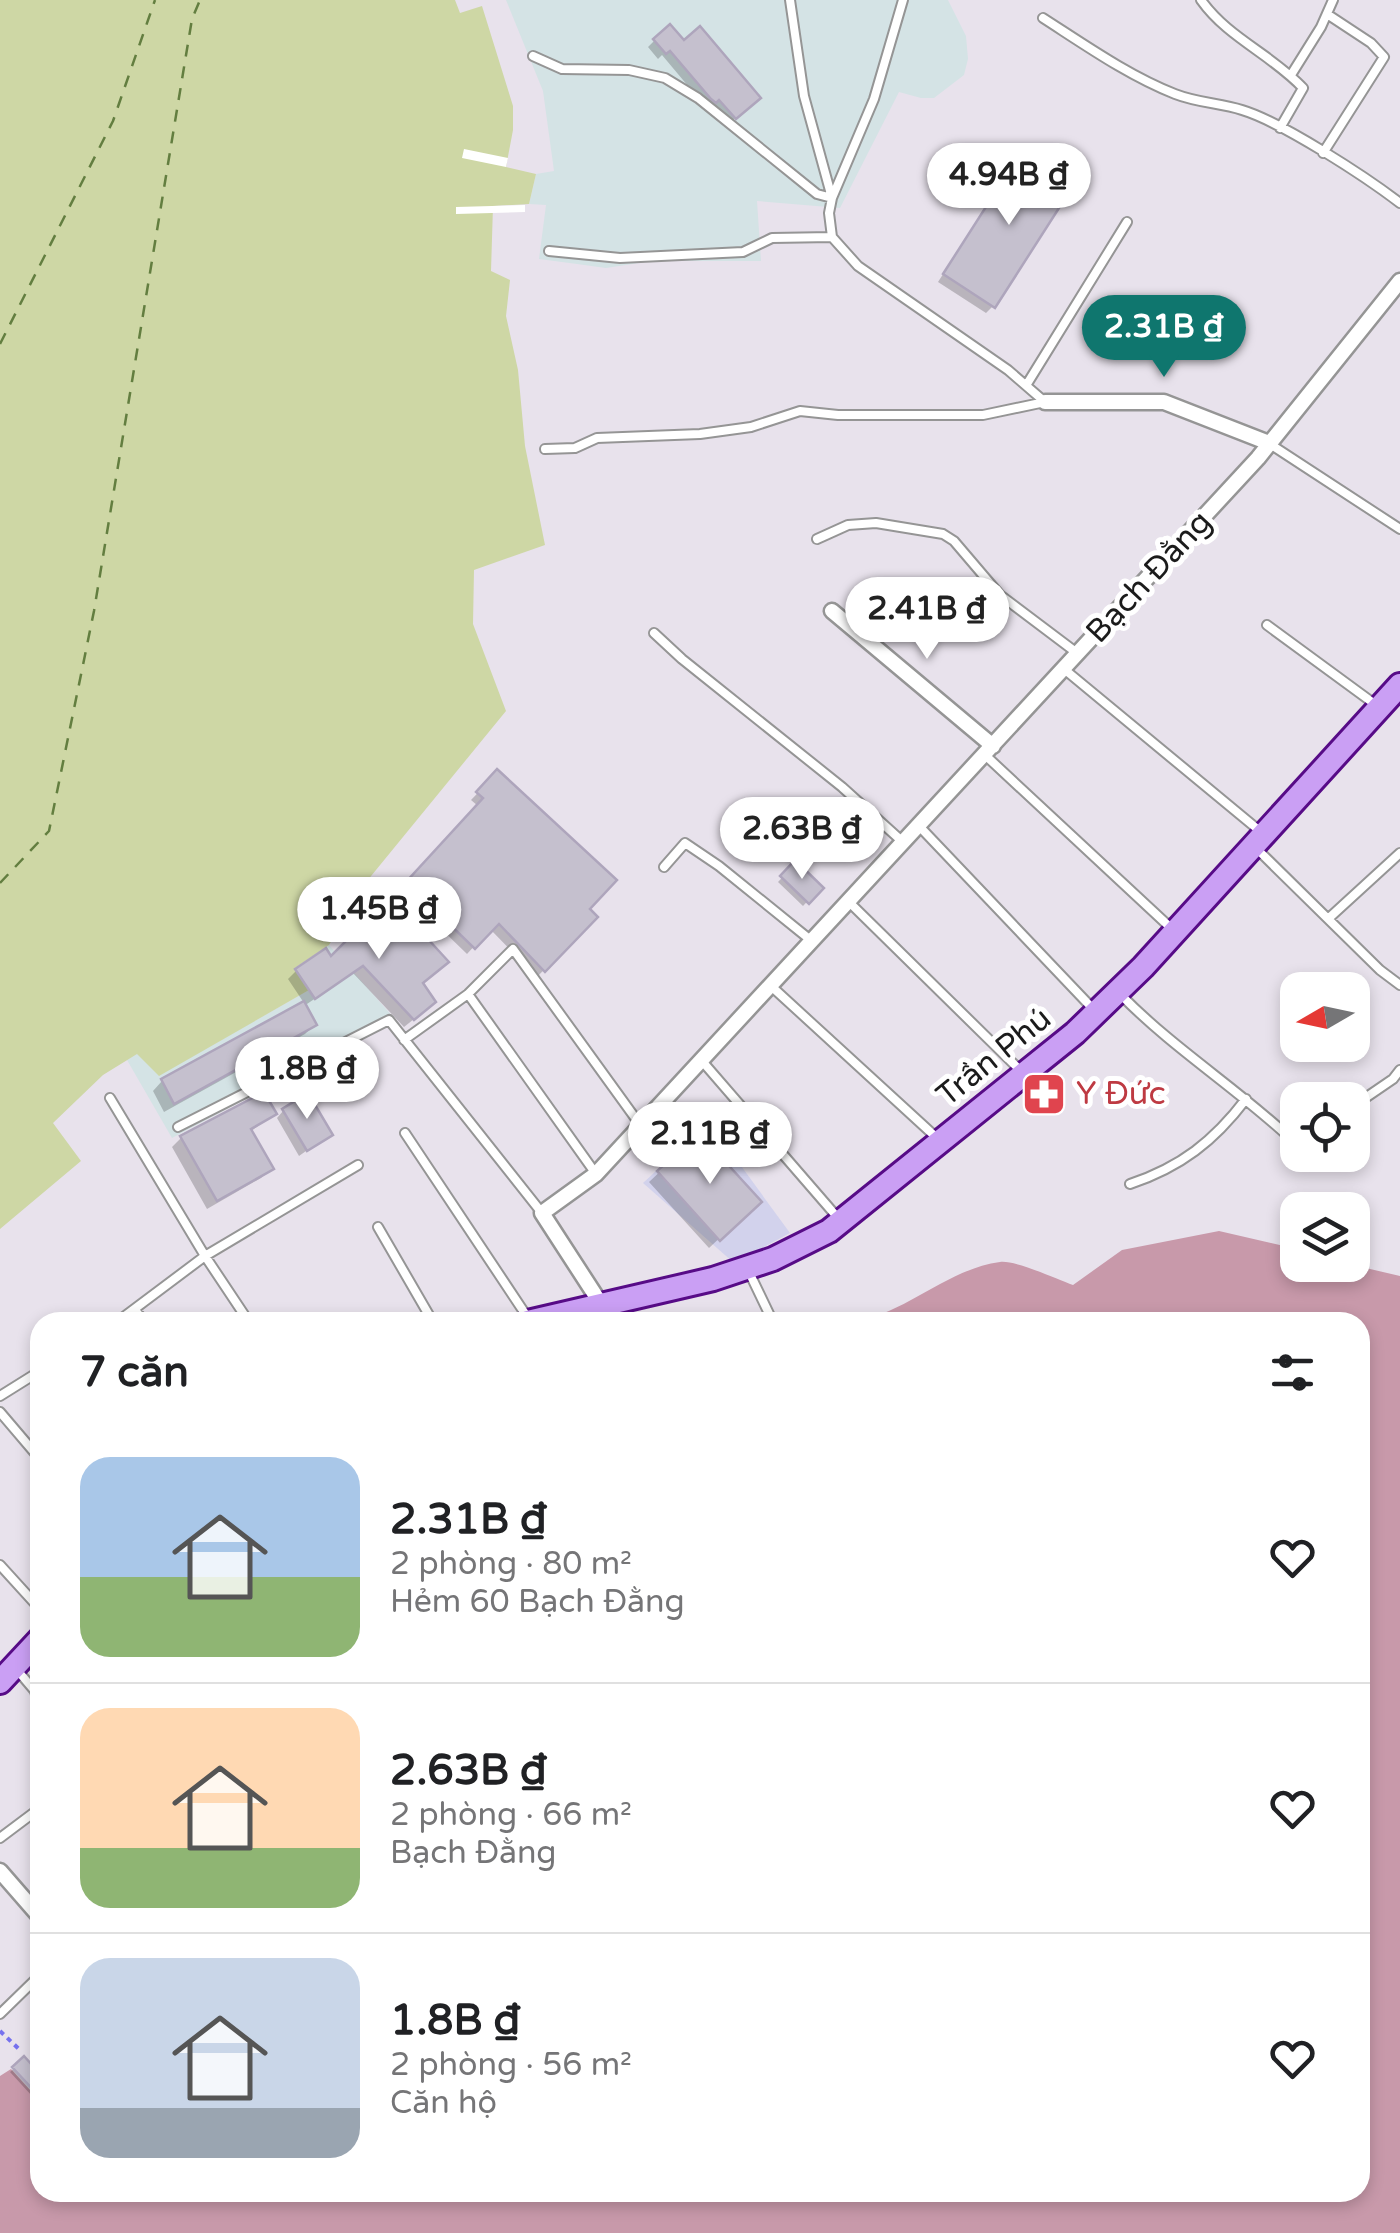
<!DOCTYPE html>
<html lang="vi">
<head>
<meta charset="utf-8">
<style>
	:root { --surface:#fff; --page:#f2f2f2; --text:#202124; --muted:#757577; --line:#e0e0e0; --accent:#0f766e }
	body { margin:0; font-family:"Varela Round",sans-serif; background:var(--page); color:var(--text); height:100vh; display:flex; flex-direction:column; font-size:38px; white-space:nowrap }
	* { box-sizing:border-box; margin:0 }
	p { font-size:32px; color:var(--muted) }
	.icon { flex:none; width:55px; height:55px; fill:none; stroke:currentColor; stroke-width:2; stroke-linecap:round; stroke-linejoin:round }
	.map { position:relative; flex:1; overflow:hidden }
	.side { position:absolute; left:30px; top:1312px; width:1340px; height:890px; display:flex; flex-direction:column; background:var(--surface); border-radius:30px; box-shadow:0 5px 15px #0003 }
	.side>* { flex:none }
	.needle { width:65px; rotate:261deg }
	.controls { position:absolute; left:1280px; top:972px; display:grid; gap:20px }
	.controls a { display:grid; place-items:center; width:90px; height:90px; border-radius:20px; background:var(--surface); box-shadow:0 5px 15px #0003; font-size:50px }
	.price { position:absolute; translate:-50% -85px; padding:0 22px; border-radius:35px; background:#fff; color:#222; font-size:32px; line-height:65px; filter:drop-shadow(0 2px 5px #0008) }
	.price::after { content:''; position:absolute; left:50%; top:60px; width:30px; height:22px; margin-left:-15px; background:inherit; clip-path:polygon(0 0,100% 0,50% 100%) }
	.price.current { background:var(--accent); color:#fff }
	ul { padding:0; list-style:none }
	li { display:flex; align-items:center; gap:30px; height:250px; padding:0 50px }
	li+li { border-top:2px solid var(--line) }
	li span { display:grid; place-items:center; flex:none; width:280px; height:200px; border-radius:30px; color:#555 }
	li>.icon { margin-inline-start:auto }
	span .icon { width:120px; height:120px; fill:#fffc; stroke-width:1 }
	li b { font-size:42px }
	h2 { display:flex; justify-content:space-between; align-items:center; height:120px; padding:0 50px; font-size:42px }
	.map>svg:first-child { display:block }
	.commercial { fill:#d2d2ec }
	.industrial { fill:#d4e3e5 }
	.forest { fill:#c899aa }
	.water { fill:#ced7a5 }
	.pier { fill:#fff }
	.shadow { fill:#0003 }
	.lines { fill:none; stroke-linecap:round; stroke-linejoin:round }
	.ferry { stroke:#637e40; stroke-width:2.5; stroke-dasharray:12 10; stroke-linecap:butt }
	.building { fill:#c5c0ce; stroke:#aea5bc; stroke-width:2.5 }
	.service-casing { stroke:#959595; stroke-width:12 }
	.minor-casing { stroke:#959595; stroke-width:19 }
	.primary-casing { stroke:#570b87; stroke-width:28 }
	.path { stroke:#7671ee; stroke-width:4; stroke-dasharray:5 5; stroke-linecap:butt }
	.service { stroke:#fff; stroke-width:8 }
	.minor { stroke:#fff; stroke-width:14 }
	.primary { stroke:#ca9ff4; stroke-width:22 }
	.labels { text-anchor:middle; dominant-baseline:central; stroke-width:10; stroke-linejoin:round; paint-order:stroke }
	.street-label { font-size:32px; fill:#1b1b1b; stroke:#fff }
	.health-label { font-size:32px; fill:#be3a42; stroke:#fff; text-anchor:start }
</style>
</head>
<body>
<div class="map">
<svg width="1400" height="2233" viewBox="0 0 1400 2233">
	<rect width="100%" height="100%" fill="#e8e2ec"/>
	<path class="commercial" d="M709,1122L790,1233L734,1263L643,1183Z"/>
	<path class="industrial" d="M506,0H948L966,36L968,59L964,75L934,98H921L899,92L840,208L757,201L761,261H652L606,268L577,264L539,259L546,205L529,204L536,174L554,171L543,91Z
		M329,945L396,1020L172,1138L127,1060L138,1053L159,1075L309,990L295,969Z"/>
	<path class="forest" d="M1219,1231L1297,1249L1298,1265H1353L1400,1276V2233H0V2076L11,2069L40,2101V2192H1360V1322H850C904,1316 946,1269 1000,1262C1016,1260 1056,1279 1073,1285L1122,1250Z"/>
	<path class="water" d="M0,0H455L460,13L482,6L513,106V130L506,167L536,174L529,204L493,206L491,271L510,280L506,316L518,370L525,446L545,545L474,570L473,624L506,711L367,881L329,945L295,968L309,990L159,1076L137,1054L103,1075L53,1123L81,1161L0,1229Z"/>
	<path class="pier" d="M464,149L508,158L506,167L462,158Z
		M525,205V212L456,214V207Z"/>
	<path class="shadow" d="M655,40L751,105L728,124L704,105L662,55L658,59L648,47Z
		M1017,159L993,306L986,313L938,282Z
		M497,773L595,917L537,977L490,929L467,954L401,890L478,806L471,800Z
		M795,864L820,888L803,906L778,882Z
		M359,912L424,1011L404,1027L353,973L304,1006L314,1025L305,1034L164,1112L153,1091L162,1081L304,1003L288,979L296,971L331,960L346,944L336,933Z
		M283,1111L330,1134L299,1156L277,1118Z
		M274,1114L250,1132L271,1168L261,1178L207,1209L172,1147L181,1138Z
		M698,1136L758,1202L709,1248L649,1182Z
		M24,2060L40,2077V2089L32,2096L10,2072Z"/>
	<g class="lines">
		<path class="ferry" d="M0,344L113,121L155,0
			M0,883L49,831L94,611L192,19L200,0"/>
	</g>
	<path class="building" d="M670,24L684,40L700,26L761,98L736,119L719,100L716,103L711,99L670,51L666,54L653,39Z
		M1023,149L1075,183L995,308L943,274Z
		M497,769L617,880L590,909L598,917L545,972L499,924L475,949L406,882L483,798L476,792Z
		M795,860L824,888L809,904L780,876Z
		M360,908L366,915L372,909L404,937L415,925L449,962L423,983L436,1002L414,1020L363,966L315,999L295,969L326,948L331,956L353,934L343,923Z
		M304,1001L317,1025L174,1104L161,1079Z
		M264,1092L277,1114L251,1129L274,1169L217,1201L180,1136Z
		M308,1093L333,1135L307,1151L282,1109Z
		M699,1133L762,1202L720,1241L657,1171Z
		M24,2056L40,2074V2097L12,2067Z"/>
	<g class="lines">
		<g class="service-casing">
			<path id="service" d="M1201,0C1228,38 1271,54 1303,88L1280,128
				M1043,18C1085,45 1129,76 1175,94C1198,103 1220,103 1242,110C1282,122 1366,177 1400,203
				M533,56L562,69L629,70L665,78L698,98L817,194L832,198L874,99L903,0
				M1291,75L1321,27L1333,0
				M1323,153L1384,57L1371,43L1327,14
				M549,251L620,258L743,252L772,238L832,237
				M1027,384L1127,222
				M1270,444L1400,529
				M545,449L575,448L597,438L700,434L751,427L800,411L838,415H983L1045,402L1008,370L858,266L832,237L829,213L832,198L804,96L790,0
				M817,539L848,525L876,523L943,534L954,541L1000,595L1077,653
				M1267,625L1376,705
				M654,633L682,659L842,787L904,843
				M1064,669L1261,832
				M985,755L1172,929
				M919,826L1095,1011
				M1257,849L1380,970L1400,985
				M664,867L685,843L719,866L813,942
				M849,902L1021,1071
				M1329,918L1400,853
				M771,986L938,1139
				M468,994L596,1174
				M1121,995C1173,1048 1235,1087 1289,1137H1298
				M404,1040L468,994L513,949L641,1126
				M702,1061L838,1218
				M110,1098L205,1256L249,1322
				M1352,1107L1393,1079L1400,1070
				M178,1127L389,1020L542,1213
				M405,1133L528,1318
				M1130,1184C1181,1167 1214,1141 1246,1099
				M378,1227L433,1322
				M749,1272L773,1322
				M135,1310L145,1322
				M117,1322L205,1256L358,1165
				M0,1396L40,1371
				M0,1412L40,1459
				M0,1565L40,1609
				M18,1671L35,1691L40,1711
				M0,1838L40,1808
				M0,2014L40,1975"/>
		</g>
		<g class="minor-casing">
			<path id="minor" d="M1045,402H1164L1269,443
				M832,611L993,746
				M601,1304L542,1213L596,1174L1258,458L1400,281
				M0,1871L40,1917"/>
		</g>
		<g class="primary-casing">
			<path id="primary" d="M528,1322L713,1279L773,1259L829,1231L1075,1033L1143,967L1400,685
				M0,1682L40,1639"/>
		</g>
		<path class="path" d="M0,2031L21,2051"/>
		<use href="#service" class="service"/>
		<use href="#minor" class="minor"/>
		<use href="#primary" class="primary"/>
	</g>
	<defs>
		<g id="pharmacy-square" transform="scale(2.25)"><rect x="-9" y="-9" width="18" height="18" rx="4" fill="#e0444e" stroke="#fff"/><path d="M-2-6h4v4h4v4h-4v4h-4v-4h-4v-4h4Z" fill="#fff"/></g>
	</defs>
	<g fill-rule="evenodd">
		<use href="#pharmacy-square" x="1044" y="1094"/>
	</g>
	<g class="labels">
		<g class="street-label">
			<text transform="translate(1149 577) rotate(-47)">Bạch Đằng</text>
			<text transform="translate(994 1057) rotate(-39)">Trần Phú</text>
		</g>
		<g class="health-label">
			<text x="1076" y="1094">Y Đức</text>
		</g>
	</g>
</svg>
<div class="controls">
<a><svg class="needle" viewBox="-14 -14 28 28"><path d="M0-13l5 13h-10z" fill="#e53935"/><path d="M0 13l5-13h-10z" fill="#757577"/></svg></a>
<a><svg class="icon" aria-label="locate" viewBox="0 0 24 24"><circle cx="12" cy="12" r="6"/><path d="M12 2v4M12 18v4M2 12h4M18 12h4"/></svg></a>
<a><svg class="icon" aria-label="layers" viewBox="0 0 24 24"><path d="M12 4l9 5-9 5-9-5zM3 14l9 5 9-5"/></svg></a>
</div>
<b class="price" style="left:1009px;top:228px">4.94B ₫</b>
<b class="price current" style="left:1164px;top:380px">2.31B ₫</b>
<b class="price" style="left:927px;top:662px">2.41B ₫</b>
<b class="price" style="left:802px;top:882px">2.63B ₫</b>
<b class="price" style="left:379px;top:962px">1.45B ₫</b>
<b class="price" style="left:307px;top:1122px">1.8B ₫</b>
<b class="price" style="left:710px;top:1187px">2.11B ₫</b>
<section class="side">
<h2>7 căn<svg class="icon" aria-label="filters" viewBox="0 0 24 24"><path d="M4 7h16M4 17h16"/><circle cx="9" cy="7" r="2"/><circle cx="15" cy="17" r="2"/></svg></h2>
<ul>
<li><span style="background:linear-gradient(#a9c7e8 60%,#8fb573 0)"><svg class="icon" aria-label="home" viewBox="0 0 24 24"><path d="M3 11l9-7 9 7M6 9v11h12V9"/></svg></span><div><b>2.31B ₫</b><p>2 phòng · 80 m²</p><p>Hẻm 60 Bạch Đằng</p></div><svg class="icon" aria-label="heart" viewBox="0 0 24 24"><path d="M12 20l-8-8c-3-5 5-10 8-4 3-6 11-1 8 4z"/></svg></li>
<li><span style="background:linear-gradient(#ffd9b3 70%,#8fb573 0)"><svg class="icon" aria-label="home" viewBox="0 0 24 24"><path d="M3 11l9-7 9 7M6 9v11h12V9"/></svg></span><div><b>2.63B ₫</b><p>2 phòng · 66 m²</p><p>Bạch Đằng</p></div><svg class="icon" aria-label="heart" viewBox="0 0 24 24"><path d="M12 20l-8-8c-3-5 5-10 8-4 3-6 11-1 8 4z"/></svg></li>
<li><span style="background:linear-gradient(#c9d6e8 75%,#9aa5b1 0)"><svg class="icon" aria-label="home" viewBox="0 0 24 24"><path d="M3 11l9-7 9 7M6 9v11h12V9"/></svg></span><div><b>1.8B ₫</b><p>2 phòng · 56 m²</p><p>Căn hộ</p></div><svg class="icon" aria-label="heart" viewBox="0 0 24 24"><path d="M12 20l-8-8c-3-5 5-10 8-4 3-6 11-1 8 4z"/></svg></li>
</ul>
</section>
</div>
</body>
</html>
